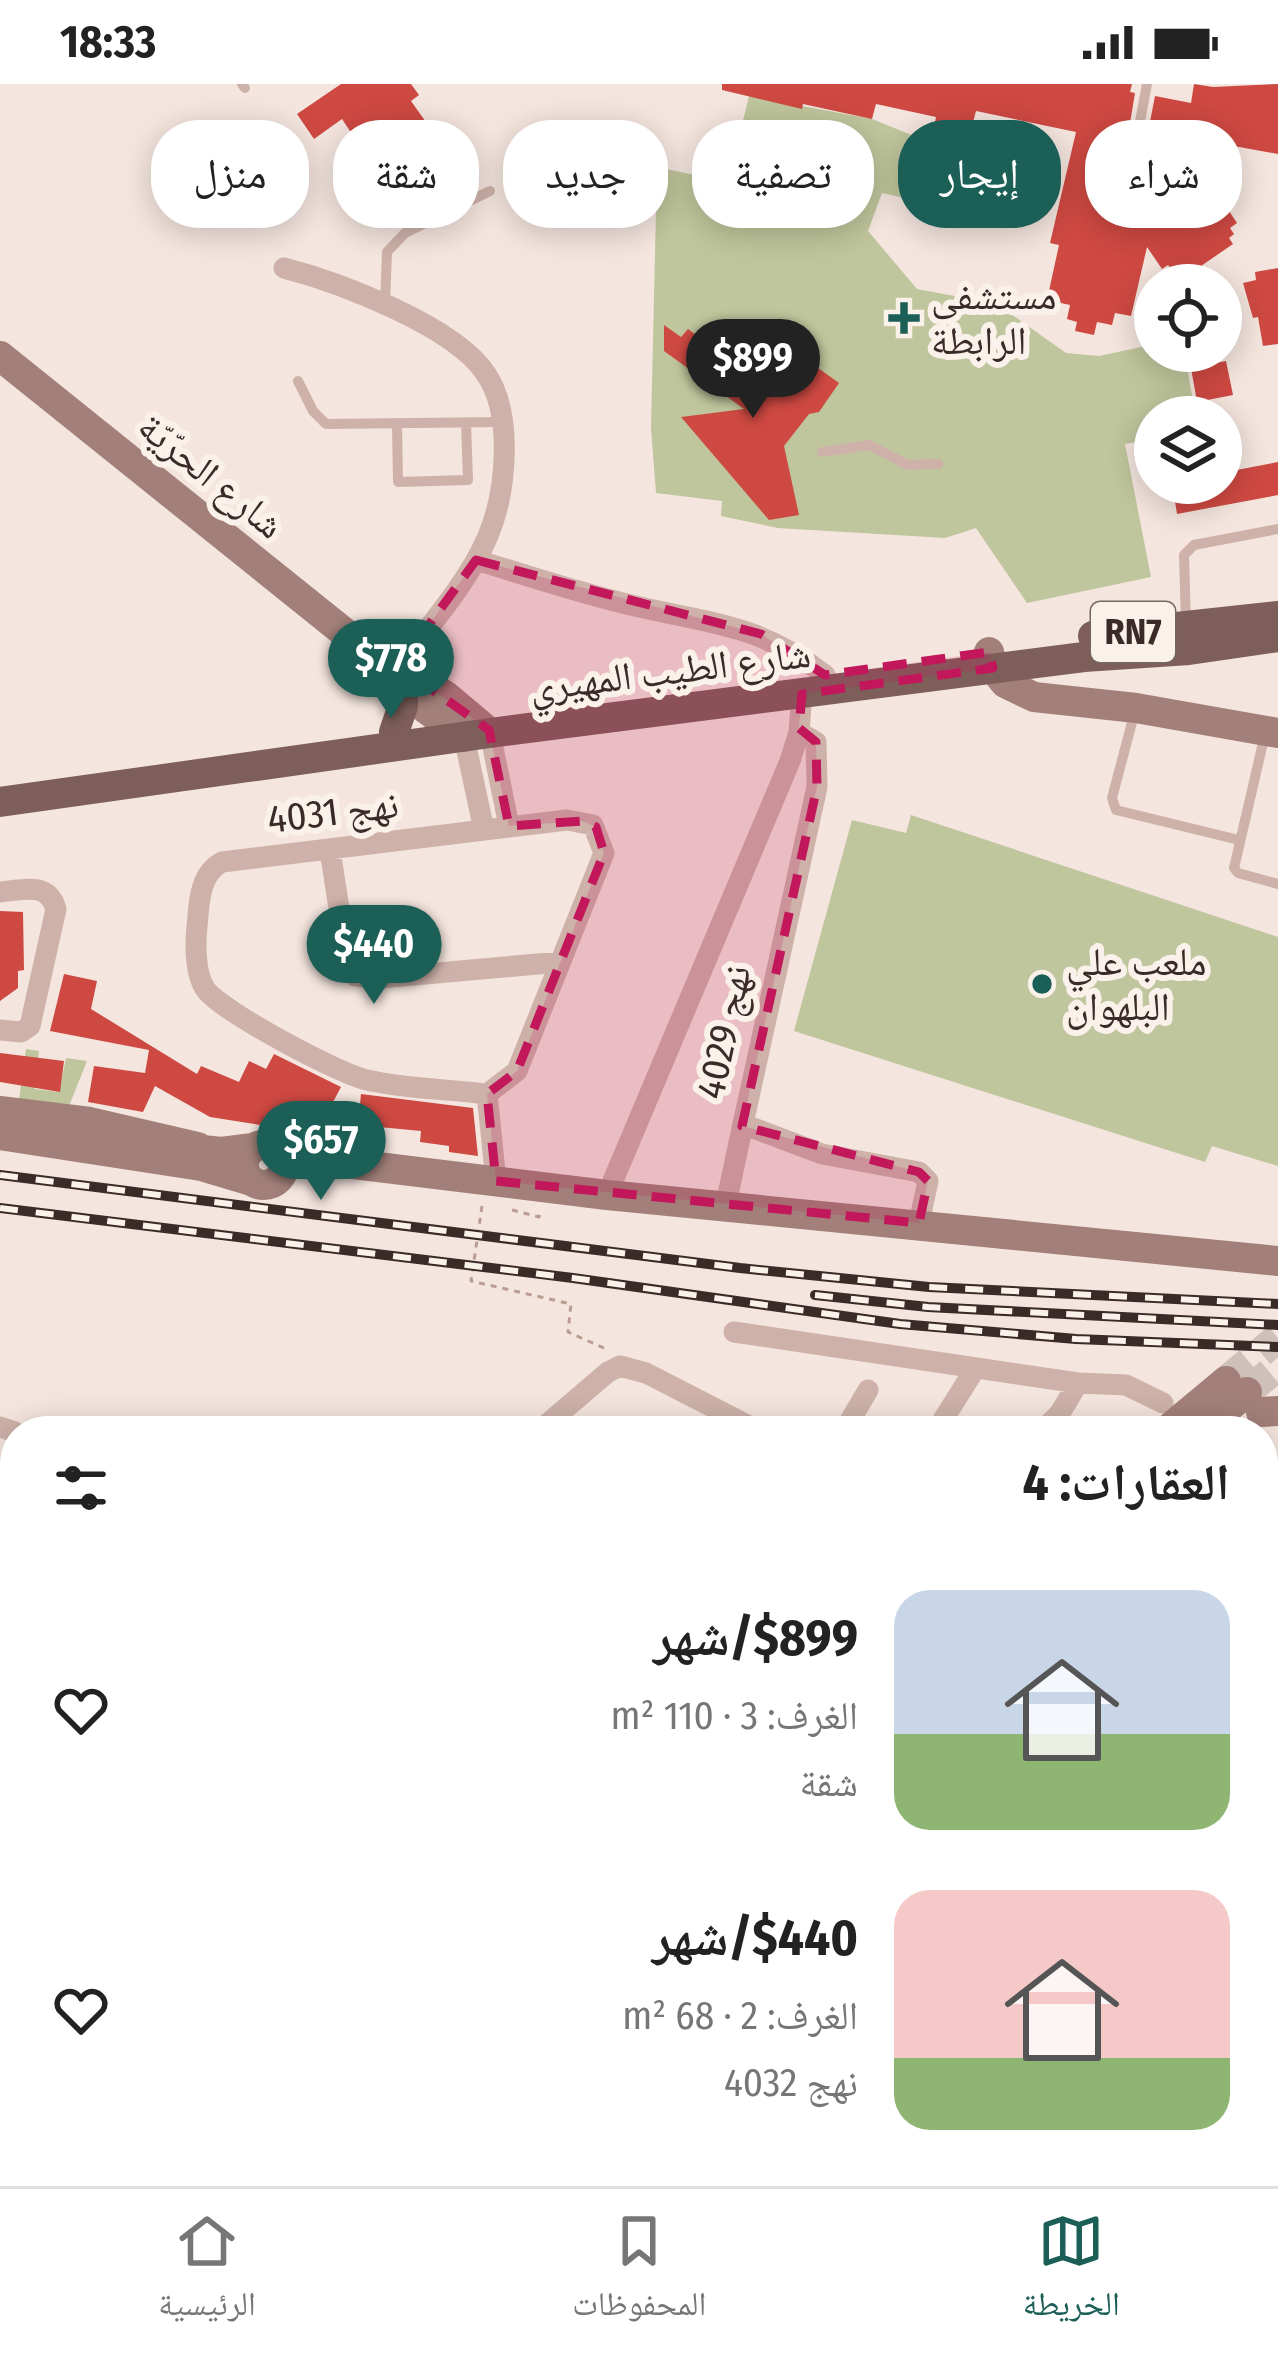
<!DOCTYPE html>
<html lang="ar">
<head>
<meta charset="utf-8">
<style>
	:root { --surface:#fff; --page:#f6f6f6; --text:#222; --muted:#767676; --line:#e0e0e0; --accent:#1b5f57 }
	body { margin:0; font-family:"Fira Sans Condensed","Noto Naskh Arabic",sans-serif; background:var(--page); color:var(--text); direction:rtl; height:100vh; display:flex; flex-direction:column; font-size:45px; white-space:nowrap }
	* { box-sizing:border-box; margin:0 }
	p { font-size:39px; color:var(--muted) }
	.icon { flex:none; width:66px; height:66px; fill:none; stroke:currentColor; stroke-width:2; stroke-linecap:round; stroke-linejoin:round }
	.map { position:relative; flex:1; overflow:hidden; direction:ltr }
	.sheet { position:absolute; left:0px; top:1332px; width:1278px; height:771px; display:flex; flex-direction:column; background:var(--surface); border-radius:48px 48px 0 0; box-shadow:0 6px 30px #0003; direction:rtl }
	.sheet>* { flex:none }
	.guide { position:absolute; left:36px; top:36px; width:1206px; height:108px; direction:rtl; display:flex; gap:24px }
	.fabs { position:absolute; left:1134px; top:180px; display:grid; gap:24px }
	.fabs a { display:grid; place-items:center; width:108px; height:108px; border-radius:50%; background:var(--surface); box-shadow:0 6px 30px #0003; font-size:60px }
	.price { position:absolute; translate:-50% -102px; padding:0 27px; border-radius:42px; background:var(--accent); color:#fff; font-size:39px; line-height:78px; filter:drop-shadow(0 3px 6px #0008) }
	.price::after { content:''; position:absolute; left:50%; top:72px; width:36px; height:27px; margin-left:-18px; background:inherit; clip-path:polygon(0 0,100% 0,50% 100%) }
	.price.current { background:#222; color:#fff }
	ul { padding:0; list-style:none }
	li { display:flex; align-items:center; gap:36px; height:300px; padding:0 48px }
	li span { display:grid; place-items:center; flex:none; width:336px; height:240px; border-radius:36px; color:#555 }
	li>.icon { margin-inline-start:auto }
	span .icon { width:144px; height:144px; fill:#fffc; stroke-width:1 }
	li b { font-size:51px }
	h2 { display:flex; justify-content:space-between; align-items:center; height:144px; padding:0 48px; font-size:51px }
	.pill { padding:0 42px; border-radius:48px; background:var(--surface); box-shadow:0 6px 30px #0003; font-size:42px; line-height:108px }
	.pill.current { background:var(--accent); color:#fff }
	.status { display:flex; justify-content:space-between; align-items:center; height:84px; padding:0 60px; background:var(--surface); direction:ltr }
	.status svg { height:33px; fill:currentColor }
	.dock { display:flex; justify-content:space-around; align-items:center; height:168px; border-top:3px solid var(--line); background:var(--surface); font-size:33px; color:var(--muted) }
	.dock a { display:grid; justify-items:center; gap:6px }
	.dock .current { color:var(--accent) }
	.map>svg:first-child { display:block }
	.green { fill:#bfc59c }
	.building { fill:#ce4942 }
	.lines { fill:none; stroke-linecap:round; stroke-linejoin:round }
	.secondary-tunnel { stroke:#cfc0ba; stroke-width:30; stroke-dasharray:30 15; stroke-linecap:butt }
	.path { stroke:#ba9c92; stroke-width:3; stroke-dasharray:6 6; stroke-linecap:butt }
	.lane { stroke:#ceb2a9; stroke-width:10 }
	.street { stroke:#ceb2a9; stroke-width:21 }
	.secondary { stroke:#a28079; stroke-width:30 }
	.primary { stroke:#7d5e59; stroke-width:30 }
	.highway { stroke:#5c4340; stroke-width:36 }
	.rail-casing { stroke:#3a2b29; stroke-width:10 }
	.rail { stroke:#fbf1eb; stroke-width:6; stroke-dasharray:18; stroke-linecap:butt }
	.marked { fill:#c2185b; fill-opacity:0.2; stroke:#c2185b; stroke-width:9; stroke-dasharray:24 15; stroke-linejoin:round }
	.poi-dot { fill:#1b5f57; stroke:#fbf1eb; stroke-width:4.5 }
	.labels { text-anchor:middle; dominant-baseline:central; stroke-width:12; stroke-linejoin:round; paint-order:stroke }
	.shield { fill:#fbf1eb; stroke:#746663; stroke-width:3 }
	.shield-label { font-size:36px; font-weight:bold; fill:#3a2b29 }
	.poi-label { font-size:39px; fill:#3a2b29; stroke:#fbf1eb; text-anchor:start }
	.street-label { font-size:39px; fill:#3a2b29; stroke:#fbf1eb }
</style>
</head>
<body>
<div class="status"><b>18:33</b><svg viewBox="0 0 49 12"><path d="M0 12V9h3v3zM5 12V6h3v6zM10 12V3h3v9zM15 12V0h3v12zM26 1h20v11H26zM47 4h2v5h-2z"/></svg></div>
<div class="map">
<svg width="1278" height="2102" viewBox="0 0 1278 2102">
	<rect width="100%" height="100%" fill="#f4e5de"/>
	<path class="green" d="M749,12L872,35L961,71L1022,89L1012,138L882,109L868,147L917,205L997,220L1066,269L1099,272L1155,260V267H1184L1196,333H1155V355L1125,360L1151,493L1027,519L976,444L945,454L778,444L721,432L722,417L656,409L651,344L657,83L728,98Z
		M911,731L1278,853V1082L1212,1062L1205,1078L794,947L852,736L906,749Z
		M26,965L39,967L35,1005L59,1008L66,974L87,977L69,1022L19,1016Z"/>
	<path class="building" d="M341,0H411L419,11L411,17L428,41L412,53L408,47L368,74L342,35L314,55L297,30Z
		M722,0H1132L1130,8L1135,9L1130,39L1123,38L1119,58L1099,53L1087,104L1182,48L1149,43L1155,12L1191,19L1194,0L1213,3L1278,0V70L1179,52L1237,139L1230,144L1234,150L1229,154L1233,160L1185,193L1180,185L1174,189L1168,181L1162,185L1147,163L1131,232L1115,229L1112,241L1097,238L1094,251L1075,247L1077,238L1067,235L1070,221L1047,216L1059,161L1050,159L1076,48L976,27L971,46L935,38L936,33L876,20L872,35L803,20L802,25L722,6Z
		M1278,184V260L1263,262L1258,233L1253,234L1243,199L1256,196L1255,188Z
		M664,241L681,253L688,245L735,279L730,288L748,302H761L772,313L800,271L839,299L819,328L809,330L784,362L799,431L769,436L681,333L744,325L664,267Z
		M1226,277L1233,311L1197,318L1191,284Z
		M1278,378V411L1177,430L1172,399H1221V389Z
		M0,827L23,828L24,886L18,887V904L0,917Z
		M64,890L97,897L91,925L197,990L201,982L239,998L249,977L266,985L274,970L341,1003L324,1035L306,1025L298,1047L210,1033L155,1002L143,1028L88,1018L94,982L145,989L149,966L50,947Z
		M0,969L64,977L60,1008L0,998Z
		M361,1010L473,1024L478,1072L449,1068V1062L420,1058L421,1047L358,1041Z"/>
	<g class="lines">
		<path class="secondary-tunnel" d="M1226,1297L1278,1254
			M1247,1308L1278,1282"/>
		<path class="path" d="M482,1122L471,1197L571,1220L568,1248L606,1265
			M512,1126L539,1133L540,1129"/>
		<path class="lane" d="M242,0L245,4
			M1136,59L1147,0
			M385,221L387,168L405,149L490,107
			M298,297L313,327L326,340L501,338
			M397,339L398,398L468,396L466,339
			M822,368L869,361L908,381L938,380
			M1186,540L1184,471L1194,461L1278,445
			M1135,627L1112,714L1116,726L1239,756
			M1265,650L1234,784L1238,789L1278,800
			M237,2102L245,2088"/>
		<path class="street" d="M284,184C338,198 455,242 486,290C514,331 506,409 488,452C468,499 429,542 399,582
			M476,476C526,491 576,508 627,520C708,540 757,538 825,591
			M799,648L816,658L817,703L743,1040L822,1070L919,1088L928,1097L919,1139
			M490,649L509,742
			M464,653L484,746
			M567,736L593,741L604,769L517,987L487,1010C448,1005 406,1005 367,996C339,990 223,928 206,906C195,891 195,861 197,843C199,820 199,790 222,778Z
			M330,766L348,883L355,892L381,894L560,878
			M0,808C23,806 48,797 56,825L30,942L21,948L0,946
			M487,1010L496,1097
			M607,1111L790,677L799,648L802,610
			M726,1120L743,1040
			M734,1248L1078,1299L1126,1301L1163,1319
			M0,1343L15,1348
			M539,1347L608,1288L620,1282L646,1289L759,1347
			M844,1347L868,1306
			M936,1347L975,1285
			M1042,1347L1060,1329L1078,1299
			M1263,1412L1278,1415
			M0,1524L15,1528
			M1268,1550L1278,1509
			M1263,1633L1278,1642
			M0,1648L15,1617
			M1263,1762L1278,1771
			M0,1795L15,1803
			M1263,1880L1278,1892
			M1263,2063L1278,2075
			M852,2088L867,2102
			M975,2088L990,2102
			M1070,2088L1088,2102
			M1189,2088L1207,2102
			M802,2102L816,2088
			M1158,2102L1170,2088"/>
		<path class="secondary" d="M0,272L345,549L446,612L490,649
			M989,568L993,584L1005,599L1034,613L1136,624L1278,649
			M394,594L426,625L464,653
			M0,1027L90,1038L198,1063
			M0,1051L201,1082L251,1097
			M244 1081a20 20 0 1 1 40 0a20 20 0 1 1-40 0Z
			M272,1063L353,1080L607,1111L1278,1177
			M194,1065L221,1068L253,1064
			M1261,1328L1278,1327
			M1166,1347L1226,1297
			M1200,1347L1247,1308
			M311,2102L324,2088"/>
		<path class="primary" d="M1093,552L1278,532
			M394,648L403,622V603
			M0,718L490,649L1084,573L1189,566L1278,553"/>
		<path class="highway" d="M448,2088L479,2102
			M362,2102L388,2088"/>
		<g class="rail-casing">
			<path id="rail" d="M0,1091L740,1184L929,1203L1278,1220
				M0,1124L573,1194L900,1240L1076,1255L1278,1263
				M815,1211L928,1223L1278,1241"/>
		</g>
		<use href="#rail" class="rail"/>
	</g>
	<path class="marked" d="M476,476L761,550L825,591L989,568L993,584L802,610L799,644L816,658L817,703L742,1042L919,1088L928,1097L919,1139L496,1097L487,1010L517,987L604,769L596,743L582,737L509,742L489,646L399,582Z"/>
	<g class="poi-dot">
		<path d="M898 216h12v12h12v12h-12v12h-12v-12h-12v-12h12z"/>
		<circle cx="1042" cy="900" r="12"/>
	</g>
	<g class="labels">
		<rect class="shield" x="1091" y="518" width="84" height="60" rx="9"/>
		<g class="shield-label">
			<text x="1133" y="548">RN7</text>
		</g>
		<g class="poi-label">
			<text x="931" y="212">مستشفى<tspan x="931" dy="45">الرابطة</tspan></text>
			<text x="1066" y="878">ملعب علي<tspan x="1066" dy="45">البلهوان</tspan></text>
		</g>
		<g class="street-label">
			<text transform="translate(211 392) rotate(39)">شارع الحرّيّة</text>
			<text transform="translate(670 587) rotate(-7)">شارع الطيب المهيري</text>
			<text transform="translate(333 728) rotate(-7)">نهج 4031</text>
			<text transform="translate(724 948) rotate(-78)">نهج 4029</text>
		</g>
	</g>
</svg>
<div class="fabs">
<a><svg class="icon" aria-label="locate" viewBox="0 0 24 24"><circle cx="12" cy="12" r="6"/><path d="M12 2v4M12 18v4M2 12h4M18 12h4"/></svg></a>
<a><svg class="icon" aria-label="layers" viewBox="0 0 24 24"><path d="M12 4l9 5-9 5-9-5zM3 14l9 5 9-5"/></svg></a>
</div>
<b class="price current" style="left:753px;top:337px">$899</b>
<b class="price" style="left:391px;top:637px">$778</b>
<b class="price" style="left:374px;top:923px">$440</b>
<b class="price" style="left:321px;top:1119px">$657</b>
<div class="guide">
<a class="pill">شراء</a>
<a class="pill current">إيجار</a>
<a class="pill">تصفية</a>
<a class="pill">جديد</a>
<a class="pill">شقة</a>
<a class="pill">منزل</a>
</div>
<section class="sheet">
<h2>العقارات: 4<svg class="icon" aria-label="filters" viewBox="0 0 24 24"><path d="M4 7h16M4 17h16"/><circle cx="9" cy="7" r="2"/><circle cx="15" cy="17" r="2"/></svg></h2>
<ul>
<li><span style="background:linear-gradient(#c9d6e8 60%,#8fb573 0)"><svg class="icon" aria-label="home" viewBox="0 0 24 24"><path d="M3 11l9-7 9 7M6 9v11h12V9"/></svg></span><div><b>$899/شهر</b><p>الغرف: 3 · 110 m²</p><p>شقة</p></div><svg class="icon" aria-label="heart" viewBox="0 0 24 24"><path d="M12 20l-8-8c-3-5 5-10 8-4 3-6 11-1 8 4z"/></svg></li>
<li><span style="background:linear-gradient(#f6c9c9 70%,#8fb573 0)"><svg class="icon" aria-label="home" viewBox="0 0 24 24"><path d="M3 11l9-7 9 7M6 9v11h12V9"/></svg></span><div><b>$440/شهر</b><p>الغرف: 2 · 68 m²</p><p>نهج 4032</p></div><svg class="icon" aria-label="heart" viewBox="0 0 24 24"><path d="M12 20l-8-8c-3-5 5-10 8-4 3-6 11-1 8 4z"/></svg></li>
</ul>
</section>
</div>
<nav class="dock">
<a class="current"><svg class="icon" aria-label="map" viewBox="0 0 24 24"><path d="M3 6l6-2 6 2 6-2v14l-6 2-6-2-6 2zM9 4v14M15 6v14"/></svg>الخريطة</a>
<a><svg class="icon" aria-label="saved" viewBox="0 0 24 24"><path d="M7 4h10v16l-5-4-5 4z"/></svg>المحفوظات</a>
<a><svg class="icon" aria-label="home" viewBox="0 0 24 24"><path d="M3 11l9-7 9 7M6 9v11h12V9"/></svg>الرئيسية</a>
</nav>
</body>
</html>
